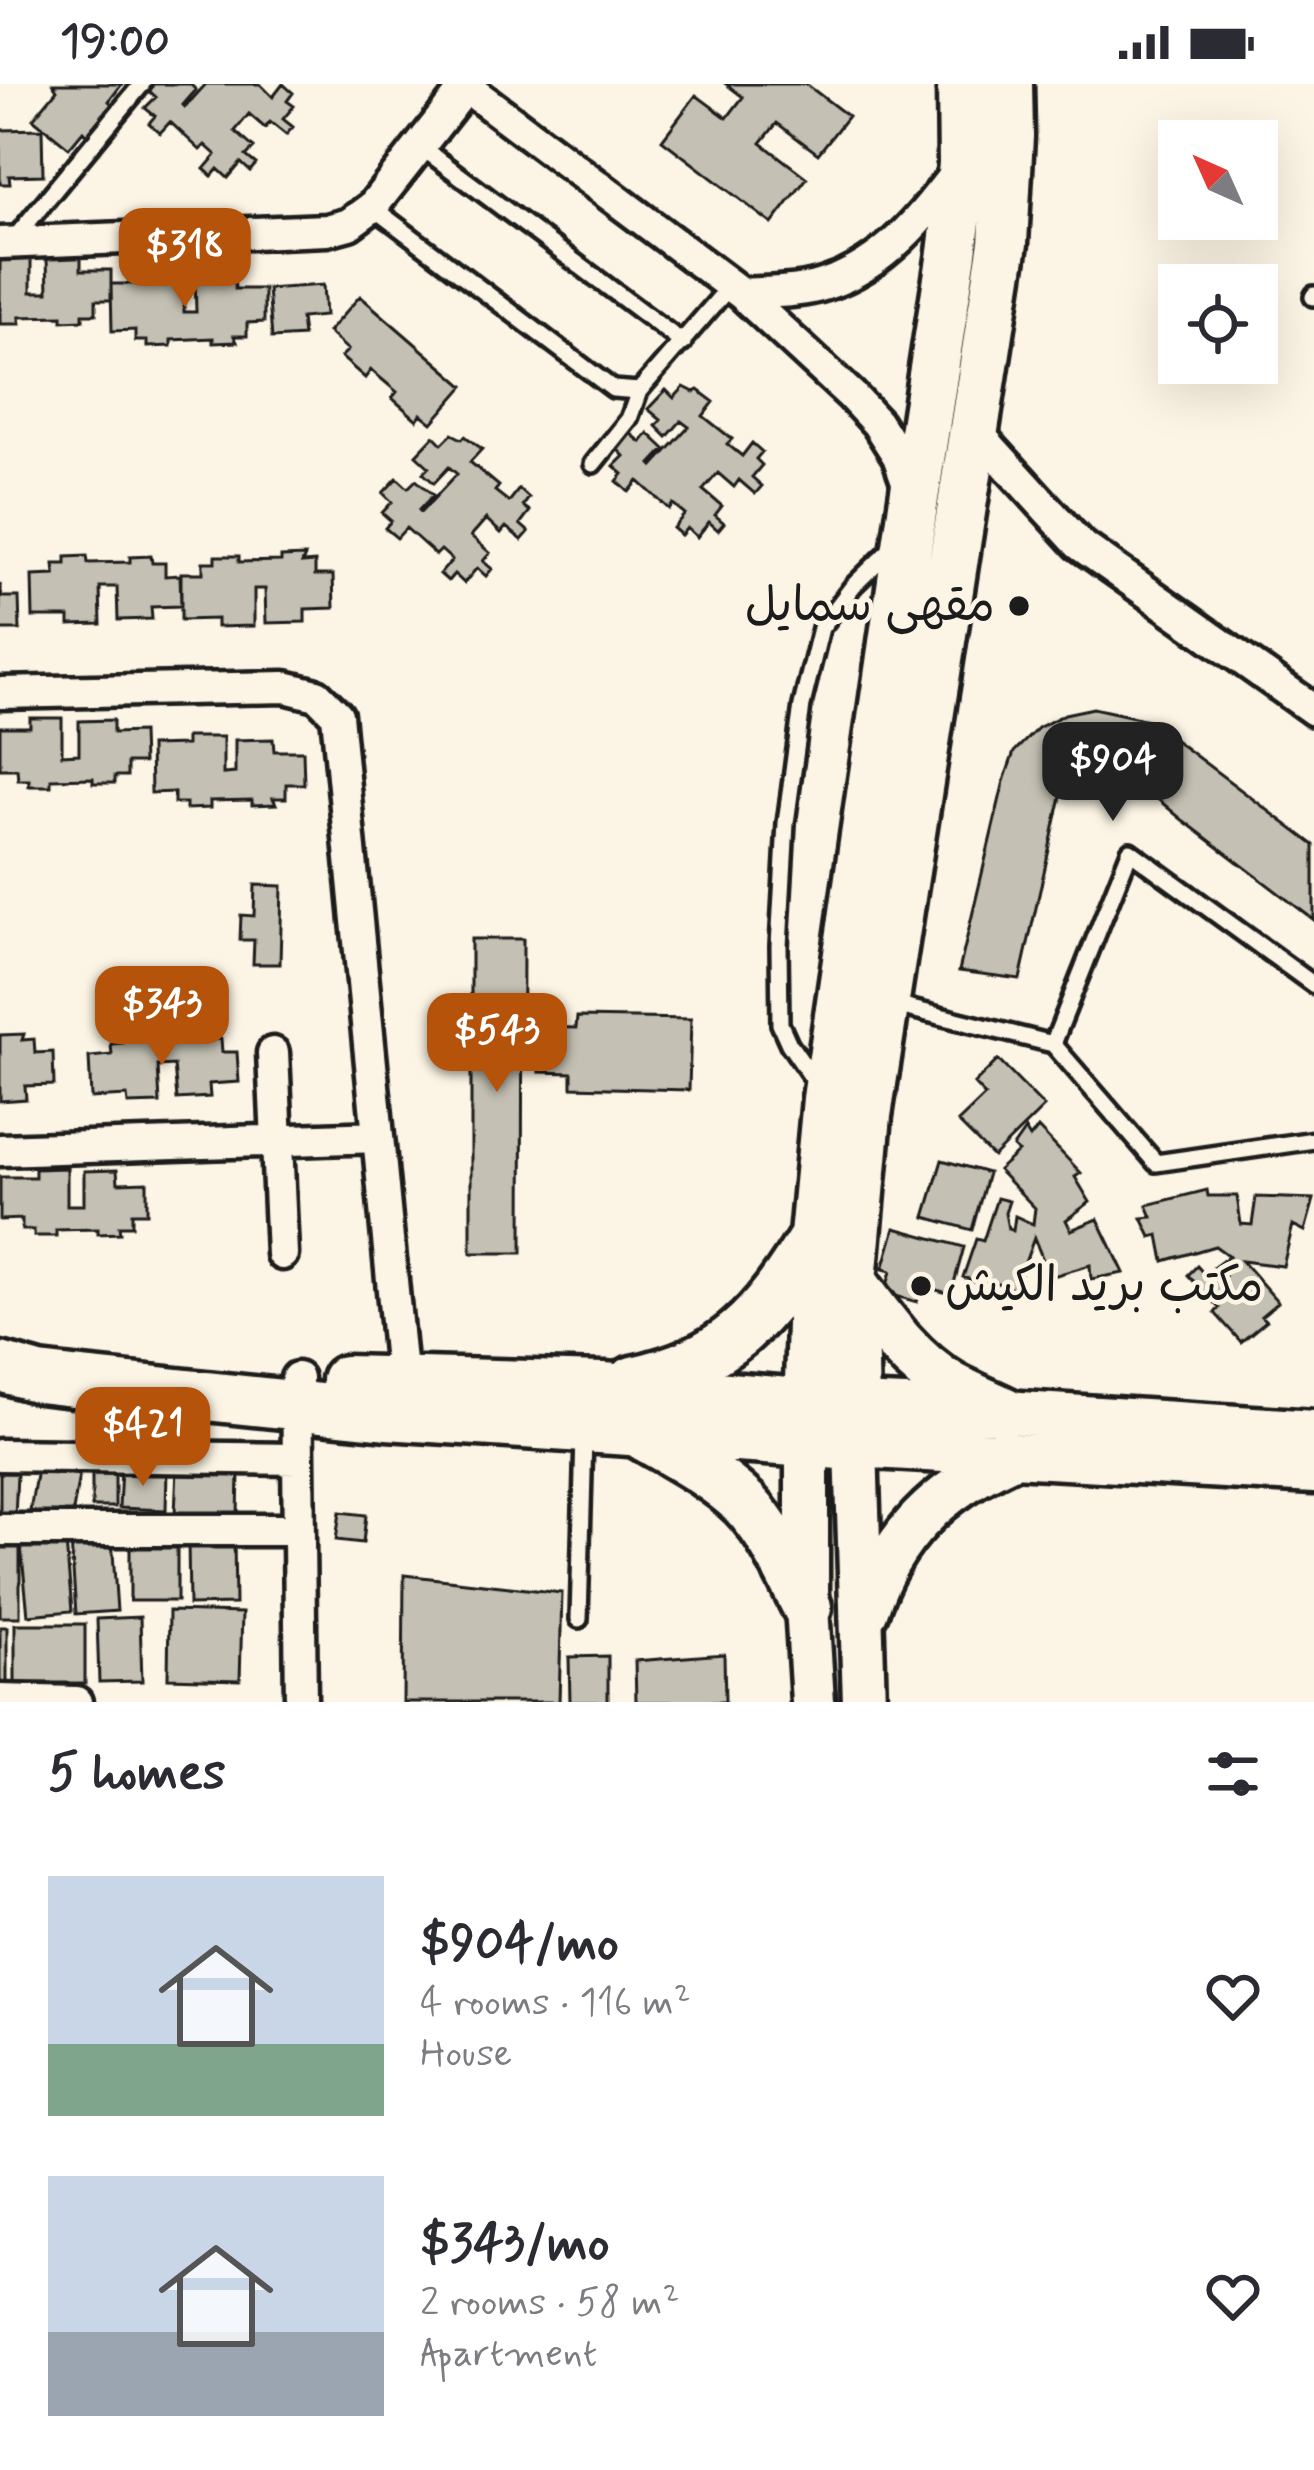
<!DOCTYPE html>
<html lang="en">
<head>
<meta charset="utf-8">
<style>
	:root { --surface:#fff; --page:#f2f2f3; --text:#2b2b33; --muted:#7c7c81; --accent:#b45309 }
	body { margin:0; font-family:Mynerve,"Playpen Sans Arabic",sans-serif; background:var(--page); color:var(--text); height:100vh; display:flex; flex-direction:column; font-size:45px; white-space:nowrap }
	* { box-sizing:border-box; margin:0 }
	p { font-size:39px; color:var(--muted) }
	.icon { flex:none; width:66px; height:66px; fill:none; stroke:currentColor; stroke-width:2; stroke-linecap:round; stroke-linejoin:round }
	.map { position:relative; height:1618px; overflow:hidden }
	.details { display:flex; flex-direction:column; background:var(--surface); flex:1 }
	.details>* { flex:none }
	.needle { width:78px; rotate:315deg }
	.buttons { position:absolute; left:1158px; top:36px; display:grid; gap:24px }
	.buttons a { display:grid; place-items:center; width:120px; height:120px; border-radius:0px; background:var(--surface); box-shadow:0 12px 48px #0002; font-size:60px }
	.price { position:absolute; translate:-50% -102px; padding:0 27px; border-radius:24px; background:var(--accent); color:#fff; font-size:39px; line-height:78px; filter:drop-shadow(0 3px 6px #0008) }
	.price::after { content:''; position:absolute; left:50%; top:72px; width:36px; height:27px; margin-left:-18px; background:inherit; clip-path:polygon(0 0,100% 0,50% 100%) }
	.price.current { background:#222; color:#fff }
	ul { padding:0; list-style:none }
	li { display:flex; align-items:center; gap:36px; height:300px; padding:0 48px }
	li span { display:grid; place-items:center; flex:none; width:336px; height:240px; border-radius:0px; color:#555 }
	li>.icon { margin-inline-start:auto }
	span .icon { width:144px; height:144px; fill:#fffc; stroke-width:1 }
	li b { font-size:51px }
	h2 { display:flex; justify-content:space-between; align-items:center; height:144px; padding:0 48px; font-size:51px }
	.status { display:flex; justify-content:space-between; align-items:center; height:84px; padding:0 60px; background:var(--surface); direction:ltr }
	.status svg { height:33px; fill:currentColor }
	.map>svg:first-child { display:block }
	.building { fill:#c4c0b3; stroke:#1c1c1c; stroke-width:3 }
	.lines { fill:none; stroke-linecap:round; stroke-linejoin:round }
	.service-casing { stroke:#1c1c1c; stroke-width:24 }
	.minor-casing { stroke:#1c1c1c; stroke-width:39 }
	.secondary-casing { stroke:#1c1c1c; stroke-width:51 }
	.trunk-casing { stroke:#1c1c1c; stroke-width:57 }
	.service { stroke:#fcf5e5; stroke-width:15 }
	.minor { stroke:#fcf5e5; stroke-width:30 }
	.secondary { stroke:#fcf5e5; stroke-width:42 }
	.trunk { stroke:#fcf5e5; stroke-width:48 }
	.poi-dot { fill:#1c1c1c; stroke:#fcf5e5; stroke-width:4.5 }
	.labels { text-anchor:middle; dominant-baseline:central; stroke-width:9; stroke-linejoin:round; paint-order:stroke }
	.poi-label { font-size:48px; fill:#1c1c1c; stroke:#fcf5e5; text-anchor:end }
</style>
</head>
<body>
<div class="status"><b>19:00</b><svg viewBox="0 0 49 12"><path d="M0 12V9h3v3zM5 12V6h3v6zM10 12V3h3v9zM15 12V0h3v12zM26 1h20v11H26zM47 4h2v5h-2z"/></svg></div>
<div class="map">
<svg width="1314" height="1618" viewBox="0 0 1314 1618">
	<rect width="100%" height="100%" fill="#fcf5e5"/>
	<filter id="ink" filterUnits="userSpaceOnUse"><feTurbulence type="fractalNoise" baseFrequency=".00833" numOctaves="2"/><feDisplacementMap in="SourceGraphic" scale="24" xChannelSelector="R" yChannelSelector="G"/><feConvolveMatrix kernelMatrix="1 2 1 2 8 2 1 2 1" color-interpolation-filters="sRGB"/></filter>
	<g filter="url(#ink)">
		<path class="building" d="M53,0H122L109,17L113,21L88,52L83,47L69,64L33,35L57,6Z
			M151,0H190L196,6L183,21L185,23L206,0H260L273,13L283,0L293,9L287,17L294,22L283,35L293,43L286,51L270,38L265,44L249,30L235,47L254,64L246,72L256,80L250,87L241,79L228,94L218,85L212,92L204,85L216,71L205,61L200,66L170,38L160,49L149,39L155,32L145,24L156,13L147,5Z
			M726,0H806L848,32L818,70L777,39L761,59L807,94L772,140L662,56L696,11L727,34L743,13Z
			M42,45L43,91L9,92L10,100H0V46Z
			M0,172H31V208H48L47,174L81,173V186H111V216H96V230H83V236L62,237V232L19,233L20,240H0Z
			M184,191V228H196L195,194L234,193L235,205H264V238L247,239V252H234L237,258L213,259V254L171,256V262L147,263V257H135V246L112,247L111,200H146V192Z
			M323,201L325,232L301,234L303,252L272,254L268,205Z
			M360,212L464,302L432,339L421,330L417,336L392,314L397,308L371,286L365,294L341,273L348,266L328,248Z
			M684,303L694,308L698,306L714,318L703,332L732,355L727,360L742,372L752,359L762,368L756,375L762,381L752,393L762,402L755,410L739,396L734,403L718,389L703,406L722,422L715,431L724,439L718,446L709,438L697,453L687,444L681,451L673,444L685,430L673,420L669,425L638,397L629,408L617,397L623,390L614,382L624,372L615,363L629,348L641,358L648,349L665,365L651,380L653,382L689,343L681,337L667,353L656,342L661,336L648,325L666,306L674,314Z
			M452,350L462,355L465,352L482,365L470,378L499,402L495,407L509,418L519,405L529,414L523,422L530,427L520,440L529,448L522,456L506,443L501,449L486,435L471,452L490,469L483,477L492,485L486,492L477,484L464,499L454,490L448,497L440,490L452,476L441,466L436,471L406,444L397,454L385,444L391,437L382,429L392,418L383,409L397,394L408,404L416,396L433,411L419,426L421,428L457,390L449,383L434,399L423,389L429,383L416,371L434,352L442,360Z
			M87,472L88,479L130,478V473L151,472L152,479H165V492L180,491L181,522L151,523L152,535L118,536L117,503H100L101,540L69,541V533H33L32,492L55,491L54,480H66V473Z
			M215,472H239V478L281,477V473L305,472L302,479L315,478V491H333L334,524L305,525V538L266,539L265,505H254V542L217,543V535L181,536V489H203V478H215Z
			M0,500L2,513H19L20,546H0Z
			M1093,624L1148,636L1314,761V836L1180,734L1127,689L1112,684L1093,685L1076,692L1062,708L1020,895L959,887L1004,697L1014,668L1038,644L1065,630Z
			M30,634H62V671L79,670V637L113,636V649L142,648L143,679H127V692H115V699H93V694L51,695V702H29V696H18L17,685H0V643H30Z
			M186,653H223V690L235,689V656L273,655L274,667H303L304,700H286V714H273L276,720L252,721V716L210,717V724L186,725V719H174V708L151,709L150,662L186,661Z
			M255,801L282,802L280,880H253L254,856H240L241,831L254,832Z
			M471,855H523L522,1169H471Z
			M577,933L691,935L689,1006L572,1003V989L539,988L540,943L576,944Z
			M208,949V956L221,955L222,968H237L239,998L209,1000L210,1013L177,1015L174,981L158,982L160,1019L128,1020L127,1012L91,1014L89,973L112,971L111,960L123,959L122,953L144,952L145,958L187,956V951Z
			M24,950L22,956L34,955L35,969L53,968L54,1001L25,1002L26,1015L0,1017V951Z
			M998,976L1044,1023L993,1073L958,1038L985,1012L974,1000Z
			M1038,1044L1081,1089L1075,1093L1090,1118L1066,1136L1071,1146L1098,1135L1124,1189L1091,1195L1090,1181L1050,1193L1034,1154L1015,1206L995,1198L993,1204L963,1193L976,1155L983,1157L997,1114L1009,1117L1005,1129L1008,1145L1013,1147L1015,1132L1033,1140L1035,1124L998,1086L1018,1068L1013,1063L1025,1046L1030,1054Z
			M942,1076L988,1089L972,1146L925,1133Z
			M67,1084V1121H84V1087L117,1086L118,1099L147,1098V1129H132V1142H119L120,1149L98,1150V1145L56,1146V1152H34V1146H22V1135L0,1136V1093H35V1085Z
			M1207,1106L1208,1112H1237L1241,1140L1252,1141L1256,1113L1314,1115L1305,1147L1293,1141L1283,1182L1242,1177L1278,1218L1261,1232L1266,1237L1241,1258L1215,1229L1219,1224L1188,1191L1197,1182L1205,1191L1221,1196L1225,1192L1214,1183L1229,1172L1215,1162L1164,1177L1159,1151L1151,1153L1142,1134L1152,1133L1147,1121Z
			M895,1144L964,1163L951,1210L922,1202L917,1218L885,1209L891,1187L883,1185Z
			M121,1384L167,1386L166,1426L119,1424Z
			M177,1384L239,1387L238,1433L175,1430Z
			M37,1385L79,1391L72,1433L30,1427Z
			M115,1385V1423H92V1386Z
			M0,1389H17L15,1434L0,1433Z
			M340,1428L366,1431L363,1459L336,1456Z
			M112,1454L117,1527L76,1530L71,1457Z
			M234,1454L235,1520L189,1521L188,1455Z
			M0,1456H20V1533H0Z
			M130,1457H177V1517H130Z
			M66,1458L72,1527L28,1531L21,1462Z
			M404,1491L562,1509L559,1618H403Z
			M169,1527L242,1529L240,1596L168,1594Z
			M140,1533L142,1597L99,1598L97,1535Z
			M15,1540H85V1599H15Z
			M0,1543H7V1602H0Z
			M724,1570L725,1618H636L635,1577Z
			M608,1572V1618H570L569,1573Z"/>
		<g class="lines">
			<g class="service-casing">
				<path id="service" d="M420,62L683,259
					M372,123L613,305L639,307L730,202
					M14,155L142,0
					M1313,213L1314,211
					M593,380L629,335L639,307
					M891,920L1053,960L1156,1079L1314,1056
					M1053,960L1130,767L1314,901
					M818,1002L789,960L780,940L779,862L786,739L802,621L821,544L853,502L894,462
					M579,1535L584,1352"/>
			</g>
			<g class="minor-casing">
				<path id="minor" d="M462,0L742,210L851,311L877,339L898,372L910,406
					M0,159L327,146L349,140L372,123L466,3
					M742,210C769,208 800,209 826,200C885,181 922,133 959,85
					M974,345L1079,460L1314,626
					M0,609L285,603L317,611L337,631L402,1299
					M273,969L282,1170
					M0,1066L378,1053
					M297,1294L301,1618
					M0,1371L298,1375
					M0,1446H298
					M0,1616L76,1618"/>
			</g>
			<g class="secondary-casing">
				<path id="secondary" d="M855,1322L1005,1328L1314,1348
					M807,1358V1523L813,1618
					M866,1528C891,1452 939,1406 1011,1373
					M864,1618L856,1362L1314,1388"/>
			</g>
			<g class="trunk-casing">
				<path id="trunk" d="M852,1197C881,1237 909,1278 952,1303C969,1312 988,1320 1005,1328
					M0,1283L39,1294L73,1298L387,1331L856,1362L852,1197L867,1031L1003,159L1009,52L1008,0
					M346,1296L603,1303L840,1322
					M633,1297C727,1277 763,1235 812,1156
					M642,1351C677,1371 715,1391 744,1419C772,1448 789,1488 807,1523
					M807,1358L814,1152L827,1015L914,414L952,169L963,81L962,0"/>
			</g>
			<use href="#service" class="service"/>
			<use href="#minor" class="minor"/>
			<use href="#secondary" class="secondary"/>
			<use href="#trunk" class="trunk"/>
		</g>
	</g>
	<g class="poi-dot">
		<circle cx="1019" cy="522" r="12"/>
		<circle cx="921" cy="1202" r="12"/>
	</g>
	<g class="labels">
		<g class="poi-label">
			<text x="995" y="522">مقهى سمايل</text>
			<text x="945" y="1202" text-anchor="start">مكتب بريد الكيش</text>
		</g>
	</g>
</svg>
<div class="buttons">
<a><svg class="needle" viewBox="-14 -14 28 28"><path d="M0-13l5 13h-10z" fill="#e53935"/><path d="M0 13l5-13h-10z" fill="#7c7c81"/></svg></a>
<a><svg class="icon" aria-label="locate" viewBox="0 0 24 24"><circle cx="12" cy="12" r="6"/><path d="M12 2v4M12 18v4M2 12h4M18 12h4"/></svg></a>
</div>
<b class="price" style="left:185px;top:226px">$318</b>
<b class="price current" style="left:1113px;top:740px">$904</b>
<b class="price" style="left:162px;top:984px">$343</b>
<b class="price" style="left:497px;top:1011px">$543</b>
<b class="price" style="left:143px;top:1405px">$421</b>
</div>
<section class="details">
<h2>5 homes<svg class="icon" aria-label="filters" viewBox="0 0 24 24"><path d="M4 7h16M4 17h16"/><circle cx="9" cy="7" r="2"/><circle cx="15" cy="17" r="2"/></svg></h2>
<ul>
<li><span style="background:linear-gradient(#c9d6e8 70%,#7fa58c 0)"><svg class="icon" aria-label="home" viewBox="0 0 24 24"><path d="M3 11l9-7 9 7M6 9v11h12V9"/></svg></span><div><b>$904/mo</b><p>4 rooms · 116 m²</p><p>House</p></div><svg class="icon" aria-label="heart" viewBox="0 0 24 24"><path d="M12 20l-8-8c-3-5 5-10 8-4 3-6 11-1 8 4z"/></svg></li>
<li><span style="background:linear-gradient(#c9d6e8 65%,#9aa5b1 0)"><svg class="icon" aria-label="home" viewBox="0 0 24 24"><path d="M3 11l9-7 9 7M6 9v11h12V9"/></svg></span><div><b>$343/mo</b><p>2 rooms · 58 m²</p><p>Apartment</p></div><svg class="icon" aria-label="heart" viewBox="0 0 24 24"><path d="M12 20l-8-8c-3-5 5-10 8-4 3-6 11-1 8 4z"/></svg></li>
</ul>
</section>
</body>
</html>
